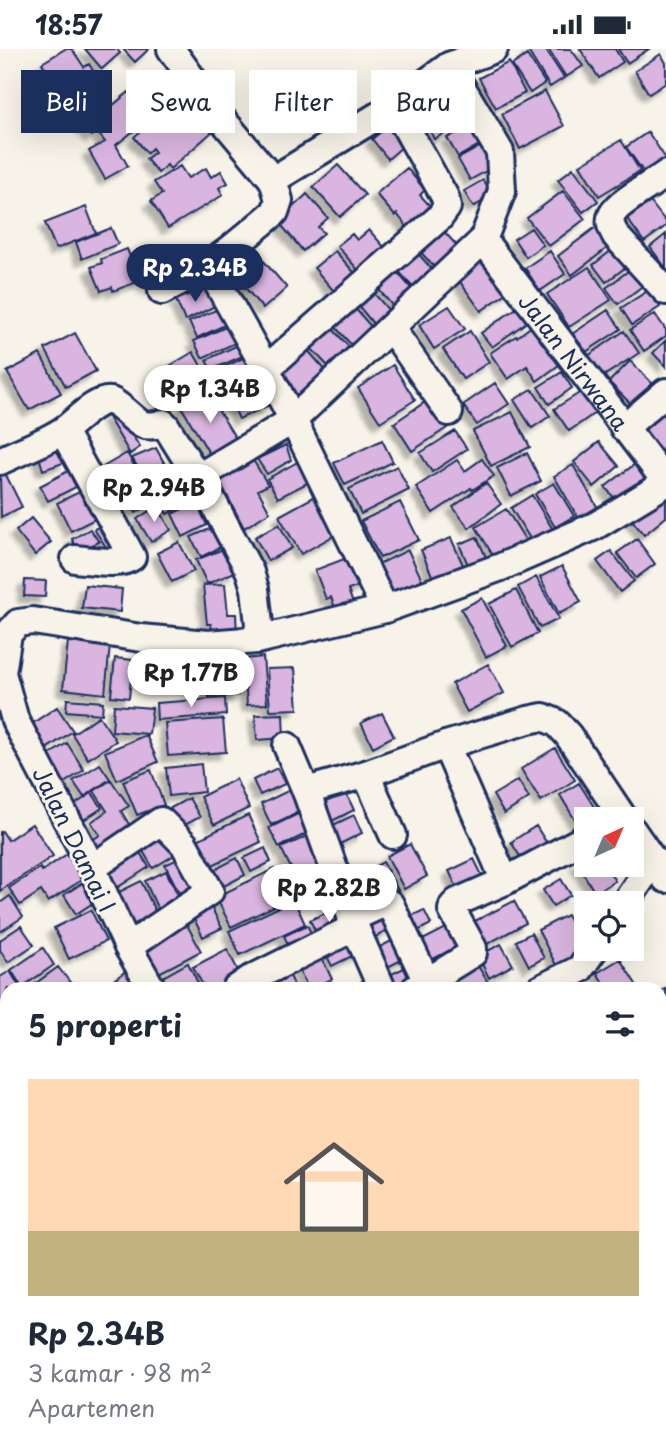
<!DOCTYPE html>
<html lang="id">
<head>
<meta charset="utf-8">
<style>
	:root { --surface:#fff; --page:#f2f2f3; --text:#1f2937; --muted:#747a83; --accent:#1b2f5e }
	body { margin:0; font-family:"Playpen Sans",sans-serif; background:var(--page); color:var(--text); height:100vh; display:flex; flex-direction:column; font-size:26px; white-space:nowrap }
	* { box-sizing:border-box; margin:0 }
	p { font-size:23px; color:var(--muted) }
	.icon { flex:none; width:38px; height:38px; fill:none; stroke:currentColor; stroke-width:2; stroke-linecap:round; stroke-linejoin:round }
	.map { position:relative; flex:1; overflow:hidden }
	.sheet { position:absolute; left:0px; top:933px; width:667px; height:471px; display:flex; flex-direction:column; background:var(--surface); border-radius:21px 21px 0 0; box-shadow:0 7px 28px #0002 }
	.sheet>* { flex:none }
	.banner { position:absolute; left:21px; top:21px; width:625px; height:63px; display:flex; gap:14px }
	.needle { width:46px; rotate:44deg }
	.fabs { position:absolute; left:574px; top:758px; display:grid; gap:14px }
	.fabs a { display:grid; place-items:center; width:70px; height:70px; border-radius:0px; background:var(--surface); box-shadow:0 7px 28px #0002; font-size:35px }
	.price { position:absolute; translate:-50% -60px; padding:0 16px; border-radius:24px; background:#fff; color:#222; font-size:23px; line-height:46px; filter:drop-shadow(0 2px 4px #0008) }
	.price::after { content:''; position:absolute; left:50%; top:42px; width:21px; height:16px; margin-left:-10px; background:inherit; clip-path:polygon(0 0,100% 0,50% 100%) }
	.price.selected { background:var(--accent); color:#fff }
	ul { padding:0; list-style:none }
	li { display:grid; align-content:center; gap:14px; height:371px; padding:0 28px }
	li span { display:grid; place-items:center; height:217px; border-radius:0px; color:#555 }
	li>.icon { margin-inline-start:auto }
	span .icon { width:126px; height:126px; fill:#fffc; stroke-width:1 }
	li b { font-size:30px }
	h2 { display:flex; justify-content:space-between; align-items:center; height:84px; padding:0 28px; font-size:30px }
	.pill { padding:0 24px; border-radius:0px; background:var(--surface); box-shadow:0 7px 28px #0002; font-size:24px; line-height:63px }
	.pill.selected { background:var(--accent); color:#fff }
	.status { display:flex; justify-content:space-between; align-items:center; height:49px; padding:0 35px; background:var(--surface); direction:ltr }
	.status svg { height:19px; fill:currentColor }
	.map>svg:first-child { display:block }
	.building { fill:#d9b5df; stroke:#1b2f5e; stroke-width:2; filter:url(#shadow) }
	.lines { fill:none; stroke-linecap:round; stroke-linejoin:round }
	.minor-casing { stroke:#1b2f5e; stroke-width:32 }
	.minor { stroke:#f7f3e8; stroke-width:26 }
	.labels { text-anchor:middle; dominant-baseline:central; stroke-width:6; stroke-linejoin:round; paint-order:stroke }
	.street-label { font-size:23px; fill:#1b2f5e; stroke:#f7f3e8 }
</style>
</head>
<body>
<div class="status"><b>18:57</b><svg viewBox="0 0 49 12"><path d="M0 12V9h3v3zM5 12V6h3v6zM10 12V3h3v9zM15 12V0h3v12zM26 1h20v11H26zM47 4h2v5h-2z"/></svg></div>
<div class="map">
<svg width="666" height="1402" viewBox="0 0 666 1402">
	<defs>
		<filter id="shadow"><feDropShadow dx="-6" dy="6" stdDeviation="2" flood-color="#0004"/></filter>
	</defs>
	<rect width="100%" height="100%" fill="#f7f3e8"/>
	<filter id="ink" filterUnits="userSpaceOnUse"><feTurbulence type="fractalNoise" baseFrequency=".0143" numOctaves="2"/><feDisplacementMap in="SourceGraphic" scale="14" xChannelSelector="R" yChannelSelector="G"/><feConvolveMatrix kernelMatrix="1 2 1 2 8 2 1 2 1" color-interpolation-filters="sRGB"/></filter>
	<g filter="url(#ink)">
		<path class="building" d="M65,0H72L84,18L89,15L104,40L75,57L63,38L58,40L42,14Z
			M85,0H117L120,4L102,20Z
			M123,0H149L135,13Z
			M532,0H545L564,29L550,38L528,2Z
			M548,0H571L583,17L566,28Z
			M580,0H615L623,13L599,29Z
			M618,0H649L627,14Z
			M661,5L666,14V34L649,45L635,22Z
			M527,6L545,34L530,44L512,16Z
			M509,13L525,44L496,59L479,29Z
			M450,30L461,50L423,72L411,52Z
			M154,32L166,46L153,57L141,43Z
			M545,42L564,77L520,100L502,65Z
			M129,43L150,69L116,96L128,117L105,130L89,102L105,93L97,83L91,87L76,69L92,56L101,66Z
			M461,54L470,70L434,90L426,74Z
			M189,57L212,83L170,120L167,116L158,124L146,110L155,103L152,99L147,104L134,88L158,67L166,76Z
			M475,74L486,92L458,108L447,89Z
			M387,78L403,97L388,110L372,90Z
			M648,83L666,110V116L647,128L626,98Z
			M621,91L640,122L599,147L580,116Z
			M485,95L497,116L470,131L458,110Z
			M338,116L365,146L340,168L313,138Z
			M180,117L188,129L206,119L211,128L221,122L228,134L219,139L223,146L168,179L151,152L162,145L154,133Z
			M407,119L425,141L420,146L432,159L408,179L397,165L395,167L376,145Z
			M573,119L598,152L583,163L558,131Z
			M483,131L493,147L473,158L464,142Z
			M563,142L585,170L549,197L527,169Z
			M307,145L328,169L318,178L324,184L303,202L278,172Z
			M649,151L666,173V177L644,193L626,168Z
			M86,158L96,184L56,200L45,174Z
			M596,178L610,197L572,226L558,207Z
			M111,179L118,195L82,210L76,193Z
			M441,179L459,199L436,220L418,200Z
			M531,179L543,196L526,208L514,190Z
			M369,181L386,200L366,230L337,197L352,185L357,191Z
			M666,185V219L650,198Z
			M617,197L630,215L606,233L593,216Z
			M127,200L140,232L113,242L112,238L101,242L91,218L102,214L101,210Z
			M415,201L437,226L417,243L395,218Z
			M335,202L360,230L339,248L314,219Z
			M550,202L565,225L540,242L525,219Z
			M489,207L512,240L481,262L458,230Z
			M262,210L287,239L263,260L238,230Z
			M393,218L416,245L397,262L374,235Z
			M589,218L611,251L569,278L547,245Z
			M632,219L644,236L618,255L606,239Z
			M204,239L215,257L185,272L176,251Z
			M649,241L660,258L632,276L621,259Z
			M372,242L391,264L375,277L357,255Z
			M353,257L373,280L353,298L332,274Z
			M449,257L465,280L434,300L419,276Z
			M518,258L528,272L492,298L481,284Z
			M220,259L227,275L197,289L189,273Z
			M608,261L621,280L584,304L572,285Z
			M655,265L666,281V287L644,302L630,281Z
			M235,274L242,291L202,309L194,292Z
			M536,274L563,313L537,332L527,317L508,330L490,304L516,287L517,288Z
			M330,277L349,298L328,317L309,297Z
			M470,282L489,313L463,330L443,300Z
			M624,282L639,304L599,330L585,309Z
			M75,284L96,322L66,338L45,300Z
			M666,291V318L653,304Z
			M240,295L245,306L211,321L206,311Z
			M304,297L327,323L299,348L276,323Z
			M193,303L210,332L184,348L166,319Z
			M40,305L61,344L29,361L7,323Z
			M252,305L262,327L225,344L215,322Z
			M630,312L656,338L635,359L609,333Z
			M393,316L415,351L380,373L358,339Z
			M562,323L572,339L549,355L538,338Z
			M256,331L267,357L239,370L227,344Z
			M495,334L509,355L477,376L463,356Z
			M532,340L550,367L532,379L514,351Z
			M207,343L238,393L212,409L182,359Z
			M581,343L595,364L569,382L554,360Z
			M431,349L450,377L412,402L394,374Z
			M655,358L666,368V398L657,406L632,381Z
			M116,363L140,398L130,405L108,368Z
			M512,363L530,398L491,417L473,382Z
			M455,382L467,400L432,423L420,404Z
			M382,391L393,413L345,436L334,414Z
			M55,393L66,413L43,421L37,401Z
			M599,393L619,417L594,438L574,413Z
			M286,396L291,411L267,425L257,410Z
			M156,399L167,419L146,432L132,409Z
			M127,404L155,453L136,464L120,438L117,440L103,418Z
			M527,404L541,432L511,447L497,419Z
			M482,410L494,427L472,441L471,439L433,464L416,438L457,411L465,422Z
			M253,411L268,436L258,441L270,463L244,479L219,431Z
			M301,411L313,431L278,449L267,430Z
			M635,415L649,433L620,456L605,438Z
			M573,416L599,461L580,472L554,427Z
			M397,417L409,441L361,465L349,440Z
			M4,422L22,458L1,468L0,424Z
			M68,422L76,438L48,452L40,437Z
			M175,423L194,451L167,465L150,437Z
			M486,434L501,455L469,479L453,458Z
			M554,434L574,467L555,478L535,445Z
			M83,441L97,469L71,482L57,454Z
			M319,445L340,483L301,505L279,467Z
			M532,446L555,484L534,496L511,459Z
			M660,446L666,452V468L644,486L631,470Z
			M196,453L207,476L183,488L172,465Z
			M400,453L419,491L380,509L361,472Z
			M157,457L171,481L151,493L137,470Z
			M506,460L526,492L495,510L476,478Z
			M31,469L51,493L35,506L16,482Z
			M108,474L116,496L108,501L94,480Z
			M279,475L292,499L268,512L255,488Z
			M214,478L223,497L201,508L191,488Z
			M90,480L99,493L78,502L72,490Z
			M477,488L490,517L472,525L459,495Z
			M451,489L463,516L433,529L421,501Z
			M637,490L655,515L636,529L617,504Z
			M179,493L194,522L172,533L157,504Z
			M228,498L235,523L207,535L196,511Z
			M408,501L424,535L396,549L379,515Z
			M611,502L634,532L620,543L597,512Z
			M352,507L363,536L348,541L354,557L337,564L331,548L326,550L315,521Z
			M562,517L581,553L559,565L540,528Z
			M536,528L559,570L540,579L518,538Z
			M25,531L46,532L45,548L24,547Z
			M225,535L228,565H236L237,584L213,586L211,575H207L203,536Z
			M85,536L122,540L120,563L82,559Z
			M516,541L538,584L512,598L489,555Z
			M482,549L507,597L486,608L461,560Z
			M68,592L110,597L105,645L63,640Z
			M235,602L238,646L209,648L206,603Z
			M263,608L267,655L247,656L244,610Z
			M115,609L133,611L129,649L111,647Z
			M488,615L504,644L467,663L452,635Z
			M295,619L298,660L270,661L267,620Z
			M225,649L226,666L157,671L156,654Z
			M67,650L103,653L102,665L66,662Z
			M114,656L152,659L149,685L112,682Z
			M57,658L73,682L43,702L27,678Z
			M382,664L394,687L373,698L361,674Z
			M283,665L284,689L257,691L255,666Z
			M99,667L116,692L88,710L72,685Z
			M223,670L226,703L168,707L165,674Z
			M146,686L158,713L117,731L105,703Z
			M67,694L84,721L61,736L43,710Z
			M555,699L575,731L541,752L521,720Z
			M100,715L110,730L84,748L73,732Z
			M201,715L204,743L169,747L166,719Z
			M277,719L285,735L260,746L253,731Z
			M151,721L164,756L137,766L123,732Z
			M236,730L249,759L214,776L200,748Z
			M111,731L129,757L121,762L135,785L97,812L86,795L100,786L91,773L107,762L94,742Z
			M518,731L529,749L504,765L493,746Z
			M579,734L598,764L578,776L560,746Z
			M298,737L309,758L271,776L261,755Z
			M92,744L102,759L79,774L70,759Z
			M346,744L354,761L330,773L321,755Z
			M189,749L200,768L177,780L167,761Z
			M302,763L312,782L279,798L269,779Z
			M248,766L261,793L204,820L191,794Z
			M354,766L362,784L338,796L329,778Z
			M32,775L53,807L0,842V783L2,782L8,791Z
			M536,777L548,796L523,812L511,793Z
			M164,783L176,805L153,819L140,797Z
			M312,785L332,827L302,842L281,799Z
			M133,793L149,818L112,842L96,818Z
			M410,795L427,827L404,840L387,807Z
			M265,799L271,813L251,823L244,809Z
			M67,805L83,830L48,853L41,842L20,856L9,839L40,819L42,822Z
			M186,806L202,839L182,849L165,816Z
			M237,809L245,826L218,840L210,823Z
			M586,809V816H605L615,832L595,844L577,814Z
			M474,810L485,832L460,845L449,822Z
			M383,813L398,841L359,862L344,833Z
			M274,820L289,850L231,878L216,848Z
			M166,822L181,852L159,863L145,832Z
			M90,829L102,848L76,865L64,846Z
			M561,830L571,846L553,857L543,841Z
			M141,832L158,868L133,880L115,845Z
			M10,847L23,868L0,883V854Z
			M207,850L222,879L203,888L188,858Z
			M294,851L305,875L240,906L229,882Z
			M514,852L526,874L482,898L469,875Z
			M338,858L348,878L320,892L310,871Z
			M380,860L391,880L368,892L358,871Z
			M91,861L106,892L69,910L54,879Z
			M424,861L431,875L412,885L405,870Z
			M567,866L587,905L558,920L538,881Z
			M185,872L201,902L159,924L143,894Z
			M307,876L316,894L293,905L284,887Z
			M21,877L34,896L8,913L0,901V891Z
			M446,879L457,898L423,915L413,896Z
			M355,884L364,901L332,917L323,900Z
			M531,884L544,909L529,917L516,892Z
			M397,889L407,908L386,919L376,900Z
			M501,895L513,916L489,929L478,907Z
			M43,899L54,916L22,938L11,921Z
			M227,900L243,931L225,940H205L193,918Z
			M319,903L332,930L312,940H308L296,914Z
			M620,910L639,940H607L597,924Z
			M475,912L492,940H429Z
			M188,914L201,940H169L163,928Z
			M408,917L418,936L411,940H386L381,930Z
			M58,918L73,937L69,940H28Z
			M286,918L296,940H255Z
			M10,922L21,940H7V962L0,967V928Z
			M126,922L138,938L135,940H102Z
			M666,939V976L660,965V943Z
			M7,982V1009H6L0,995V985Z
			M7,1048V1079L0,1070V1053Z
			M666,1094V1118L660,1122V1098Z
			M0,1111L7,1122V1180L0,1184Z
			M4,1230L7,1235V1267L0,1272V1232Z
			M0,1308L7,1319V1336L0,1339Z
			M663,1318L666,1325V1381L660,1384V1320Z
			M0,1352L7,1363V1385L0,1389Z
			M666,1388V1402H649L647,1397L660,1396V1390Z
			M400,1396H433L436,1400L434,1402H395Z
			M443,1396H473L468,1402H449Z
			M588,1396H619L620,1398L611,1402H590Z"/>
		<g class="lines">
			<g class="minor-casing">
				<g id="minor">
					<path d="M171,0L216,63L273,131"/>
					<path d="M666,125C654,134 617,154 612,166C608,174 613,181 616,187L666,242"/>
					<path id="s1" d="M483,191L666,433"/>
					<path d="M208,217L266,320L293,371L385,560"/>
					<path d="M162,242L208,217L232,199L275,163L279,151L273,131L394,57L449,17L494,0"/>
					<path d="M391,279L449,363"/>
					<path d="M266,320L439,169L447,158L445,148L394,57"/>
					<path d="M624,379L666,343"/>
					<path d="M63,382L132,508C121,517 90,511 75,510"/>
					<path d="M0,412C20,402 47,393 65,380C75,373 97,349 111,352C112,352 119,357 120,358C137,370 139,382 163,374L166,377L213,453L250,523L255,540L259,575L257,591"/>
					<path d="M197,429L293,371L483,191L502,142L500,103L449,17"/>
					<path d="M446,696L505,832"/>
					<path d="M287,697L306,742L355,878L382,940"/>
					<path d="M366,725L393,786"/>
					<path d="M306,742L366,725L446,696L528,671L543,668L557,674L568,686L624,770"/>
					<path d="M632,781L666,830"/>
					<path d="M92,819L161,772L184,795L210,842L128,898"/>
					<path d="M625,854L654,811"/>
					<path d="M351,867L361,865L387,853L390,855L427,933"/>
					<path d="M152,940L128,898L92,819L15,671L2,624L8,585L18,574L33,572L141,589L208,595L257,591L385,560L501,518L595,477L666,434"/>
					<path d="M236,940L249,931L355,878"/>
					<path d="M415,940L473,904V899L452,861L453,857L457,853L505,832L586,789"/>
					<path d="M540,940L580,920L594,900"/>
					<path d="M0,1021L7,1019"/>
					<path d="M660,1059L666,1070"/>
					<path d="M0,1091L7,1103"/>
					<path d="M660,1193L666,1190"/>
					<path d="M0,1285L7,1280"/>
					<path d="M134,1396L138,1402"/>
					<path d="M0,1402L9,1396"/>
					<path d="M378,1402L382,1396"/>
				</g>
			</g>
			<use href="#minor" class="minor"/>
		</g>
	</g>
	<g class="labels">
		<g class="street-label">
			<text stroke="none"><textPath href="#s1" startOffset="152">Jalan Nirwana</textPath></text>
			<text transform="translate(75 790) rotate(64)">Jalan Damai I</text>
		</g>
	</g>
</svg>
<div class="fabs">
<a><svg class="needle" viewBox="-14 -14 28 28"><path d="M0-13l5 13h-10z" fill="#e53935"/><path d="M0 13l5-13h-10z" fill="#747a83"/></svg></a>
<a><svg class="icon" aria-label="locate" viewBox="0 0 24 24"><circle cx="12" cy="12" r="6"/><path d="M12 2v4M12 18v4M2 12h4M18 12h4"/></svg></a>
</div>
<b class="price selected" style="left:195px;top:255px">Rp 2.34B</b>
<b class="price" style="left:210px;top:376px">Rp 1.34B</b>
<b class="price" style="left:154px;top:475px">Rp 2.94B</b>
<b class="price" style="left:191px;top:660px">Rp 1.77B</b>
<b class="price" style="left:329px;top:875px">Rp 2.82B</b>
<div class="banner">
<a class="pill selected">Beli</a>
<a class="pill">Sewa</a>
<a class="pill">Filter</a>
<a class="pill">Baru</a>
</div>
<section class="sheet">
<h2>5 properti<svg class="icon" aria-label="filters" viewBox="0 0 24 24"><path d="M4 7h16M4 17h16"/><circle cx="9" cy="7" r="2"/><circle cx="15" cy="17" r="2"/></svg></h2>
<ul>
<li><span style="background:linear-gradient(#ffd9b3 70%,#c2b280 0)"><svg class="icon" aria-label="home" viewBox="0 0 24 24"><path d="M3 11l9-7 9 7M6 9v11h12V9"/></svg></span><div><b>Rp 2.34B</b><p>3 kamar · 98 m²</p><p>Apartemen</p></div></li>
</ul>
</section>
</div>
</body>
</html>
